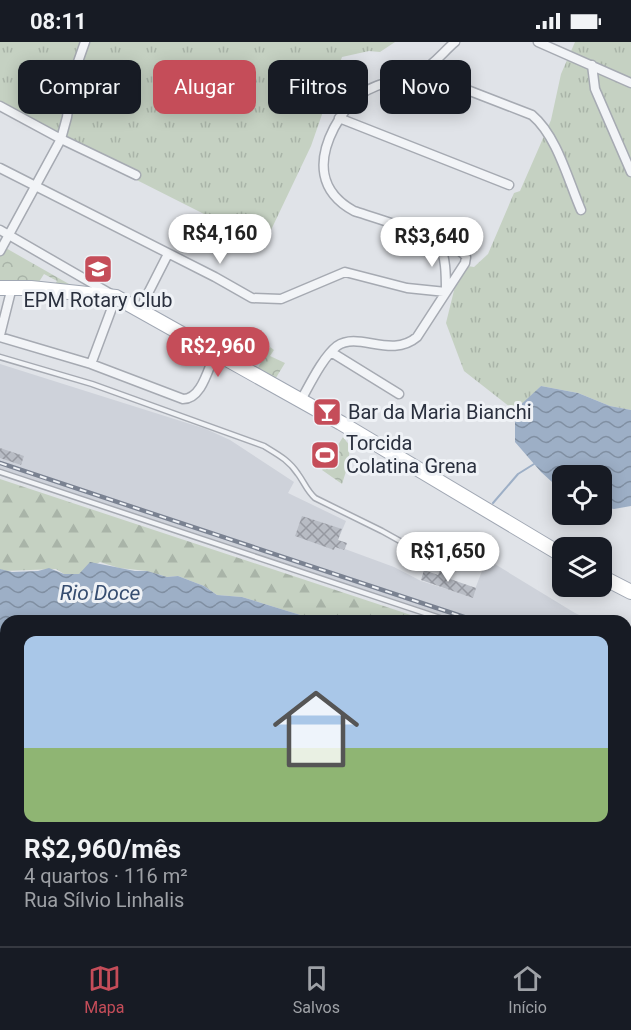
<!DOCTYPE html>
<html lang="pt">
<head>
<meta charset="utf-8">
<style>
	:root { --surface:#171b24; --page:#20242c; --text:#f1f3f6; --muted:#9ea1a6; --line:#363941; --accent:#c54d59 }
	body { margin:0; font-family:Roboto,sans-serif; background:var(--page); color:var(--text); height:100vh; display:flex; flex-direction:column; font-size:22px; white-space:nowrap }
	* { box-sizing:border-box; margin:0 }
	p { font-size:20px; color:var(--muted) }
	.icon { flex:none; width:33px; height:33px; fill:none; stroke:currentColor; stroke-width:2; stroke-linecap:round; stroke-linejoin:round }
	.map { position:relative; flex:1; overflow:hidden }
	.details { position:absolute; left:0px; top:573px; width:632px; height:332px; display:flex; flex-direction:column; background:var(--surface); border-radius:18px 18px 0 0; box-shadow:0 3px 15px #0003 }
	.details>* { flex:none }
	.guide { position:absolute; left:18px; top:18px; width:596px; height:54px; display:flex; gap:12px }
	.controls { position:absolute; left:552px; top:423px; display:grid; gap:12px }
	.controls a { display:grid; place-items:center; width:60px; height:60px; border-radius:12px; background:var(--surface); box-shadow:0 3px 15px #0003; font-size:30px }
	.price { position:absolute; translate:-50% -51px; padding:0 14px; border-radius:21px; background:#fff; color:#222; font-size:20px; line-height:39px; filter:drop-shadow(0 2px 3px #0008) }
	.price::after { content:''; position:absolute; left:50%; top:36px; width:18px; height:14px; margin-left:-9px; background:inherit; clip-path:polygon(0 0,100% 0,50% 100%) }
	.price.active { background:var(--accent); color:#fff }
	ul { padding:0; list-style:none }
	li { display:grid; align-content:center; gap:12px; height:318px; padding:0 24px }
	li+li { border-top:2px solid var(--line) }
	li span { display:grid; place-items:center; height:186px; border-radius:12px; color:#555 }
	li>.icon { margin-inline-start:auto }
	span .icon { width:108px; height:108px; fill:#fffc; stroke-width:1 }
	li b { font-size:26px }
	.tag { padding:0 21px; border-radius:12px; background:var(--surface); box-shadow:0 3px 15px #0003; font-size:21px; line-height:54px }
	.tag.active { background:var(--accent); color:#fff }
	.status { display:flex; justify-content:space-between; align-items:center; height:42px; padding:0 30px; background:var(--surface); direction:ltr }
	.status svg { height:16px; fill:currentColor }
	.menu { display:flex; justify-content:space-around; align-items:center; height:84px; border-top:2px solid var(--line); background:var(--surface); font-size:16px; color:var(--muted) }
	.menu a { display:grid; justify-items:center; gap:3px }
	.menu .active { color:var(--accent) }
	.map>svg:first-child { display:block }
	.built { fill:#ced2da }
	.grass { fill:url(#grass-tufts) }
	.forest { fill:url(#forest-firs) }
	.park { fill:url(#park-crowns) }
	.water { fill:url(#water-waves) }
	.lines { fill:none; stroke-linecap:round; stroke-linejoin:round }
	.stream { stroke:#9dafc6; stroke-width:2 }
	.building { fill:url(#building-cross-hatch) }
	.service-casing { stroke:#a6aab2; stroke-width:7 }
	.minor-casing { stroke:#a6aab2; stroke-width:11 }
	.primary-casing { stroke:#a0a7b3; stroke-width:16 }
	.service { stroke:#f2f4f7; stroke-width:4 }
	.minor { stroke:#f2f4f7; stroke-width:8 }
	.primary { stroke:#fff; stroke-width:14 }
	.rail-casing { stroke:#7a8291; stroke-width:4.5 }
	.rail { stroke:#eff2f6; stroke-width:2; stroke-dasharray:7; stroke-linecap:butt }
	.labels { text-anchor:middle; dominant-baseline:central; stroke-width:6; stroke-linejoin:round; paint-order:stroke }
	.poi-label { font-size:20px; fill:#2a303e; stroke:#eff2f6; text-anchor:start }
	.water-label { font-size:21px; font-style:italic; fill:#364d70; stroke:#eff2f6 }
</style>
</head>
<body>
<div class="status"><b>08:11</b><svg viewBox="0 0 49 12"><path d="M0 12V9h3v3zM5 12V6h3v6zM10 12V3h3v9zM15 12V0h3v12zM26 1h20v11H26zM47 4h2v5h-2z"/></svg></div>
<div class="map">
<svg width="631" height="904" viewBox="0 0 631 904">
	<defs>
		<pattern id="grass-tufts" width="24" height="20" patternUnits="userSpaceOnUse" patternTransform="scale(1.5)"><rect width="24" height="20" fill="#c5d1c2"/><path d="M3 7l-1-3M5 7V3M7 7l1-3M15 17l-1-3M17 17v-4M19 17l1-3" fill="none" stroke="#a9b4a8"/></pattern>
		<pattern id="forest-firs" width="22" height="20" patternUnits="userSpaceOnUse" patternTransform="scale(1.5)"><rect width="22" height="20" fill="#c5d1c2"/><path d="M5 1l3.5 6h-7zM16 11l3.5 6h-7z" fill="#a9b4a8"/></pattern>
		<pattern id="park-crowns" width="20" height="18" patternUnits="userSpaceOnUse" patternTransform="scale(1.5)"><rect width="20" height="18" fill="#c5d1c2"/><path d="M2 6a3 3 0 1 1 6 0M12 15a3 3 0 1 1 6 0" fill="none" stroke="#a9b4a8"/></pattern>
		<pattern id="water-waves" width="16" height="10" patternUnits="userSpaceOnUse" patternTransform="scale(1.5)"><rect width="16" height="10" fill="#9dafc6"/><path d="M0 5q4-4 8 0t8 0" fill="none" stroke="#808fa2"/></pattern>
		<pattern id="building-cross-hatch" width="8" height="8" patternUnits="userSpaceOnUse" patternTransform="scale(1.5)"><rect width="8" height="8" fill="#b8bcc4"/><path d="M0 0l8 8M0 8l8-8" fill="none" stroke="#9699a1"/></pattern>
	</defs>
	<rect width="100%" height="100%" fill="#e0e3e8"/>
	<path class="built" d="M0,322L206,387L230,398L294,440L288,451L346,479L338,498L347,501L345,507L394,525L421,539L472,555L482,529L469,520L475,510L575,571L592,579H442L0,432Z"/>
	<path class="grass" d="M0,0H395L380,10L369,9L342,15L311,104L271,188L241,187L206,173L0,69Z
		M575,0H631V368L610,364L578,351L541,344L515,369L464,329L446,281L460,224L461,223L474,225L488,212L514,151L520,149L551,78L561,32Z"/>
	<path class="forest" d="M0,437L429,579H320L242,555L217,553L204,544L178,534L167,535L147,529L119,526L100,520L79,532H64L56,527L4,529L0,527Z
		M0,619L6,621V697L0,694Z
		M626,644L631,645V720L626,718Z"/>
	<path class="park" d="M4,205L83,250L53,245L57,239L44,232L37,243L0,245V213Z
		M270,305L274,308L270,314L285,321L274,339L256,329Z
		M343,395L350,404L348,423L342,442L322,428Z"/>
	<path class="water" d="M541,344L578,351L610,364L631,368V464L614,467L602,465V434H562V449L541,430L515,400V368Z
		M90,520L135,529H147L167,535L178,534L204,544L217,553L242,555L320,579H6V621L0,619V527L12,530L38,529L49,526L64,532H79Z
		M0,694L6,697V898H626V718L631,720V904H0Z"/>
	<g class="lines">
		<path class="stream" d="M493,461L518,432L534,422"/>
	</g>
	<path class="building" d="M0,406L24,414L21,423L0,416Z
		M302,474L342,487L338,498L347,501L344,508L335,505L334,508L295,494Z
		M424,528L438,533L440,528L452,532L450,537L476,546L473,556L421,538Z"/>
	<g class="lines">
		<g class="service-casing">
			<path id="service" d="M0,315L92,342L264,404C277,412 289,418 298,432C304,440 307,449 315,456L382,489L443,523
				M0,430L449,579
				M626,637L631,639"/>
		</g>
		<g class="minor-casing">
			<path id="minor" d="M538,0L631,41
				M592,23L595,47L631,130
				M421,30L532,73C557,94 568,138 581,168
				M0,64L61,97L136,133
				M339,76L509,143
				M0,126L215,235L252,256L281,257L345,230L407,246L446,250
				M0,188L116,255L91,322
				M438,198C446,215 446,232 446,250
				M0,209L61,97L67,75L73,34L85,0
				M140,267L168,212
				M0,293L12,245
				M0,295L91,322L183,357C202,357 208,326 215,312
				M331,310L399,352
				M301,358C310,342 323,315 337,304C359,289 391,317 417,295L465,221L466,215C457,200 375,176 354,169C319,150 317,119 334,86C341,73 348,62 360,53C378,39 400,40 420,30C433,24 444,9 455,0"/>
		</g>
		<g class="primary-casing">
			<path id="primary" d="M0,246H31L116,255L341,381L562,513
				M602,535L631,550"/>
		</g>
		<use href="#service" class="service"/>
		<use href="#minor" class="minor"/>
		<use href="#primary" class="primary"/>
		<g class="rail-casing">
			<path id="rail" d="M0,421L476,579
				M626,634L631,636"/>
		</g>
		<use href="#rail" class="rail"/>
	</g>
	<defs>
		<g id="school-square" transform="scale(1.5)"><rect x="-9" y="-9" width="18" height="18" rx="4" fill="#c54d59" stroke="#eff2f6"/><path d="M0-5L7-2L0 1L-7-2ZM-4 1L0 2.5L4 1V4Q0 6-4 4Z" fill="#fff"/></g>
		<g id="bar-square" transform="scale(1.5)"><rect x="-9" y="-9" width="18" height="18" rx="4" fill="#c54d59" stroke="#eff2f6"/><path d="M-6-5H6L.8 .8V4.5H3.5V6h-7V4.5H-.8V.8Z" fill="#fff"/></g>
		<g id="stadium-square" transform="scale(1.5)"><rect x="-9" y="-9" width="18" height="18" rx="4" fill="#c54d59" stroke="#eff2f6"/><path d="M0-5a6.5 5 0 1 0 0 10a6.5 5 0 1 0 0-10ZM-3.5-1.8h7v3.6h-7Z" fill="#fff"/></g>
	</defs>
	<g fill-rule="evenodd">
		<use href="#school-square" x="98" y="227"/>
		<use href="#bar-square" x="327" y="370"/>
		<use href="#stadium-square" x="325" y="413"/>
	</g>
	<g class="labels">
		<g class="poi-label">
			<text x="98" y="258" text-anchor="middle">EPM Rotary Club</text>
			<text x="348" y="370">Bar da Maria Bianchi</text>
			<text x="346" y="401">Torcida<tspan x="346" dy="23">Colatina Grena</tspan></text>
		</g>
		<g class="water-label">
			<text x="100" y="551">Rio Doce</text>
		</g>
	</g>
</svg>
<div class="controls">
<a><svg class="icon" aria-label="locate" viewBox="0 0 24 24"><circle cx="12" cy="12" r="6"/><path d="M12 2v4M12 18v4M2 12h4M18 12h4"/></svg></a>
<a><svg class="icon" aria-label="layers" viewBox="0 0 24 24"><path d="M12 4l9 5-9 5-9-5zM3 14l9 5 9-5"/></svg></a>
</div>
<b class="price" style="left:220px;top:223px">R$4,160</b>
<b class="price" style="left:432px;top:226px">R$3,640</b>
<b class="price active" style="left:218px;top:336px">R$2,960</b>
<b class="price" style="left:448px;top:541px">R$1,650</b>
<div class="guide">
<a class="tag">Comprar</a>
<a class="tag active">Alugar</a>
<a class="tag">Filtros</a>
<a class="tag">Novo</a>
</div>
<section class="details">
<ul>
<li><span style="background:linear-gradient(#a9c7e8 60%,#8fb573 0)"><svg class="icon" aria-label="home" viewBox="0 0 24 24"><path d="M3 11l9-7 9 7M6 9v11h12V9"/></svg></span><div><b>R$2,960/mês</b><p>4 quartos · 116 m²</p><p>Rua Sílvio Linhalis</p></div></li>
</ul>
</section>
</div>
<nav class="menu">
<a class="active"><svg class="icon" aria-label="map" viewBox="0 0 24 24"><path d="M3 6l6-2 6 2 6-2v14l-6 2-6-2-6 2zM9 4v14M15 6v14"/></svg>Mapa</a>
<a><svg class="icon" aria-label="saved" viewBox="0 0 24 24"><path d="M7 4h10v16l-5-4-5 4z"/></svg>Salvos</a>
<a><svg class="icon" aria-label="home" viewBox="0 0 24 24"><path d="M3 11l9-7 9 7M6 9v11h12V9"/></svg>Início</a>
</nav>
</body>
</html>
